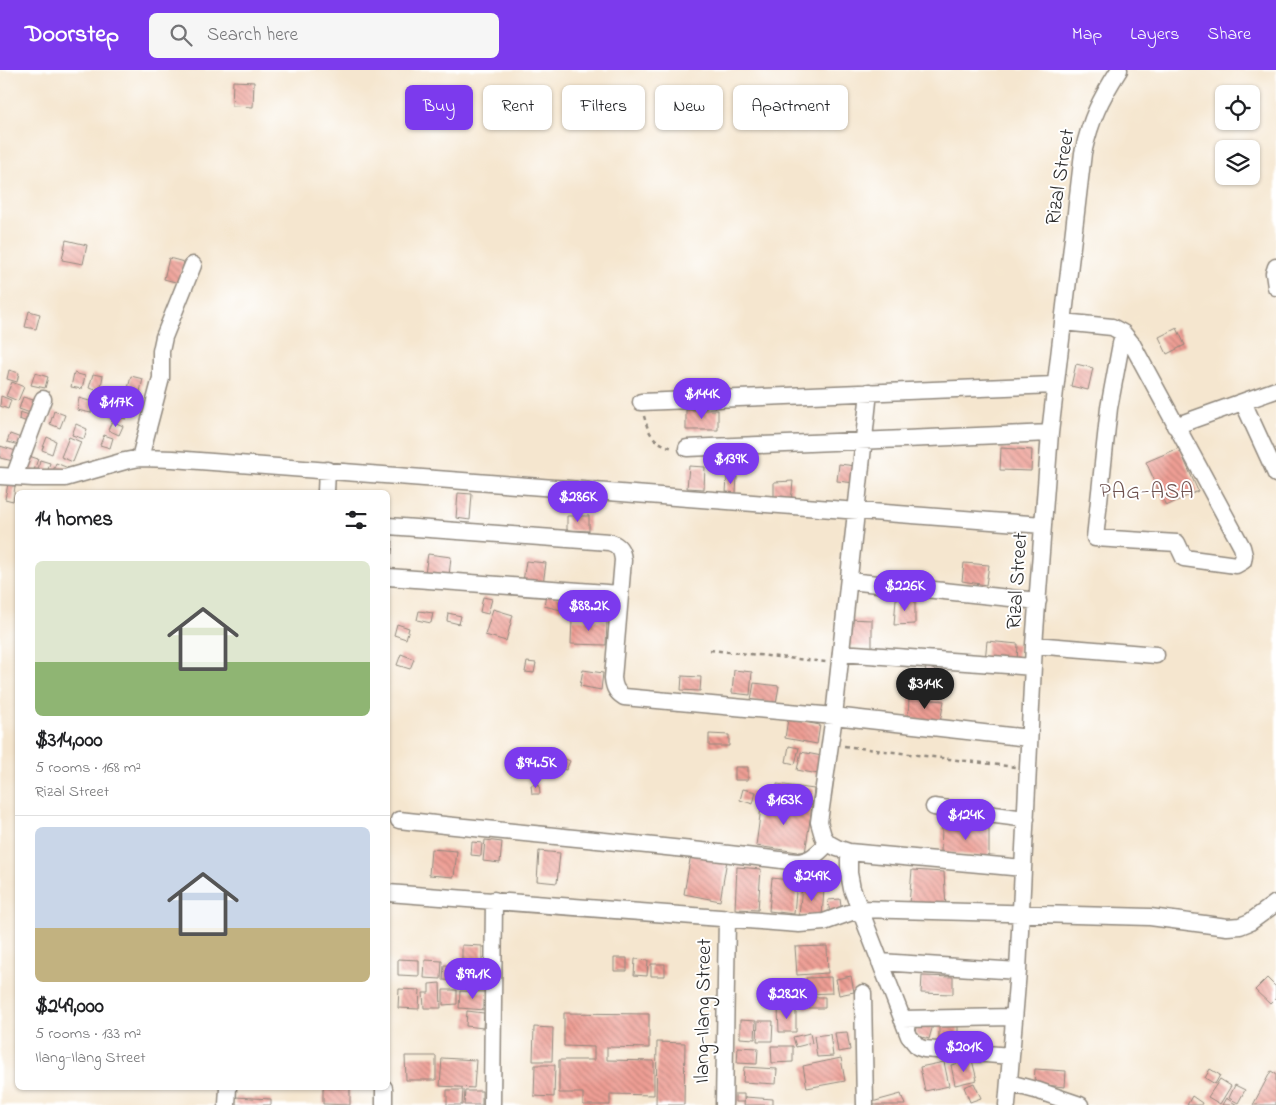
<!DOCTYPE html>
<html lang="en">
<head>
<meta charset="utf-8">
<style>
	:root { --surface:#fff; --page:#f6f6f6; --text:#202124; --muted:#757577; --line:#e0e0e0; --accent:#7c3aed }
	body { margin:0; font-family:"Indie Flower",sans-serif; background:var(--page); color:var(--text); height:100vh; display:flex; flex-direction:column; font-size:19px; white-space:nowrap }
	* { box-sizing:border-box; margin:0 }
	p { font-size:16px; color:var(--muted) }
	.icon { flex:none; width:28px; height:28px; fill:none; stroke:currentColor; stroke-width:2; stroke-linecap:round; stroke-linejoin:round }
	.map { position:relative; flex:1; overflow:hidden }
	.sheet { position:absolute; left:15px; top:420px; width:375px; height:600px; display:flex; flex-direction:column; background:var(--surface); border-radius:8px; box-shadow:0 1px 4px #0004 }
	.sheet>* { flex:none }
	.guide { position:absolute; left:405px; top:15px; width:475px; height:45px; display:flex; gap:10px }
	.tools { position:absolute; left:1215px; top:15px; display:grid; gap:10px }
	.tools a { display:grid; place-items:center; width:45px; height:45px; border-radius:8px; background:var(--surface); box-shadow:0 1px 4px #0004; font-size:25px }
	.price { position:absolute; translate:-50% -42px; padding:0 11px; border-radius:18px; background:var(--accent); color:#fff; font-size:16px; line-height:32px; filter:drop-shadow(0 1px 2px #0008) }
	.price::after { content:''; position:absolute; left:50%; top:30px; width:15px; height:11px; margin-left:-8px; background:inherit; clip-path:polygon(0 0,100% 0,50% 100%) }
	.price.active { background:#222; color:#fff }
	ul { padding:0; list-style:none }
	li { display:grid; align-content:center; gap:10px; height:265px; padding:0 20px }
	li+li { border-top:1px solid var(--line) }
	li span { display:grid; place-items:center; height:155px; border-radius:8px; color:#555 }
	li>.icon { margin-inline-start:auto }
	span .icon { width:90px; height:90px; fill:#fffc; stroke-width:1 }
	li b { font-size:21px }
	h2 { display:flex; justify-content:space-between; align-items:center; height:60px; padding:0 20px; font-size:21px }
	.pill { padding:0 18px; border-radius:8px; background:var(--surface); box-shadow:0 1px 4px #0004; font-size:18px; line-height:45px }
	.pill.active { background:var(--accent); color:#fff }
	header { display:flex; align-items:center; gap:30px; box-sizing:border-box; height:70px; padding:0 25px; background:var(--accent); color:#fff }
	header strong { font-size:24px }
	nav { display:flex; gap:28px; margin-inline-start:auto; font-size:18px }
	.search { width:350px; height:45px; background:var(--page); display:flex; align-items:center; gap:12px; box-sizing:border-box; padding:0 18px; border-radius:8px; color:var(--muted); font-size:19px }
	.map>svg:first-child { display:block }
	.building { fill:url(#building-back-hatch) }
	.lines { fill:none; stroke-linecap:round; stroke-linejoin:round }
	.minor-casing { stroke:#90887d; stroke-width:19 }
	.path { stroke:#90887d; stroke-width:2.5; stroke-dasharray:4 4; stroke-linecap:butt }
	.minor { stroke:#fff; stroke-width:16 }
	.labels { text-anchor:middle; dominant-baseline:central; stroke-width:4; stroke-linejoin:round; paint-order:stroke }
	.street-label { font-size:21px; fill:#2b2b2b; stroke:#fff }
	.neighbourhood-label { font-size:22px; letter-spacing:1px; fill:#6f5350; stroke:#fff }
</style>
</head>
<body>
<header>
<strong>Doorstep</strong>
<div class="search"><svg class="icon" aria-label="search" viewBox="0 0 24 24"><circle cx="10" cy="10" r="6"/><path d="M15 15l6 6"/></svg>Search here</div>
<nav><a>Map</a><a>Layers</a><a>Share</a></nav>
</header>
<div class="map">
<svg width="1276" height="1035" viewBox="0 0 1276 1035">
	<defs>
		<pattern id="building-back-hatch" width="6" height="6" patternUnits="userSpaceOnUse" patternTransform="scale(1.25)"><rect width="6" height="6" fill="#ee9e94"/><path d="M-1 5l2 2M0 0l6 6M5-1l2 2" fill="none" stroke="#c18179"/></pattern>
	</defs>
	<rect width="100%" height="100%" fill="#fff"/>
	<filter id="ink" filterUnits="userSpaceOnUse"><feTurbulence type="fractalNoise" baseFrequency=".02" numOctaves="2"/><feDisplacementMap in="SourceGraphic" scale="10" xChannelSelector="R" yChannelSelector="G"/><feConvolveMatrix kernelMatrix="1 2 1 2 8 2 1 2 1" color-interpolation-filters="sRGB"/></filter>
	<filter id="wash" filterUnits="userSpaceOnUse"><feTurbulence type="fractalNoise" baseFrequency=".0096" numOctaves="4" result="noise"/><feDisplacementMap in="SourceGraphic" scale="20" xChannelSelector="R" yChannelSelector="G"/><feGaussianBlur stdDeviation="1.12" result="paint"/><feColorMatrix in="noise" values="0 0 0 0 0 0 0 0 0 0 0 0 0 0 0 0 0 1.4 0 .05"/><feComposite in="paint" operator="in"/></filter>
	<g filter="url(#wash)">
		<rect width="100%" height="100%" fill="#f5e6cf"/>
		<g id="blocks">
			<path class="building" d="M233,11L254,12L253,37L232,36Z
				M66,170L87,175L83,194L62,190Z
				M169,188L184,192L179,213L164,209Z
				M29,241L40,244L36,259L25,257Z
				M1177,258L1185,275L1167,284L1159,267Z
				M1076,294L1093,298L1088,320L1071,316Z
				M9,300L19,303L17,312L7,309Z
				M35,303L48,307L45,318L31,315Z
				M74,303L85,306L82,319L71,317Z
				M93,304L103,306L100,321L89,318Z
				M131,306L143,309L138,330L126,327Z
				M12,312L24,317L18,331L6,326Z
				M1,326L11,330L8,339L0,336Z
				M23,327L37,331L33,344L19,339Z
				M79,328L93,332L91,343L77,340Z
				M114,335L129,339L126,349L111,345Z
				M686,340H718V360H686Z
				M54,341L65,345L60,358L50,354Z
				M20,342L32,346L30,353L19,349Z
				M112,351L123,356L119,365L108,360Z
				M76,354L87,359L84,369L72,365Z
				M10,364L21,368L19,375L7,372Z
				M104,365L113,368L110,378L100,375Z
				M47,367L56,371L52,384L42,380Z
				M69,367L81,372L73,392L61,387Z
				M0,376L16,381L13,391L0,388Z
				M1001,378L1032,380L1031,401L1000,400Z
				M1179,378L1198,421L1166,436L1146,392Z
				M29,386L38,389L33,403L24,400Z
				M40,390L50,393L47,403L38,401Z
				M56,393L68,398L66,405L53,401Z
				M839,394L856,396L855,413L837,411Z
				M689,396L705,397L704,419L687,418Z
				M727,407H737L736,423H726Z
				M793,411L791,433L774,431V412Z
				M8,414L15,416L13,431L5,429Z
				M458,423L472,424L470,450L456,448Z
				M567,446H589V461L567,460Z
				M388,470L393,471L392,484L388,483Z
				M428,484L451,487L449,506L425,503Z
				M526,491L546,493L543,514L523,512Z
				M964,493L989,495L986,515L962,511Z
				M546,524L563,528L561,540L544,536Z
				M483,527L492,529L488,544L480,542Z
				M915,528V554L894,555L896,529Z
				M493,539L513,545L506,571L485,565Z
				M419,541L433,543L431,553L417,550Z
				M448,543L461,546L459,554L447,551Z
				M572,549L607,551L606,575L571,574Z
				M848,549L872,550V577L846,575Z
				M397,554L409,558L406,569L394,565Z
				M987,571L1018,574L1017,593L985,591Z
				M401,584L414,589L410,599L397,595Z
				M527,592L536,593L534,603L525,602Z
				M926,597L941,602V627L922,626Z
				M583,600L603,603L601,620L580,616Z
				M734,600L752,602L750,625L732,623Z
				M682,606L701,607L700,621L681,620Z
				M754,613L779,616L776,634L751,630Z
				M909,628L944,631L940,652L908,648Z
				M788,649L820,655L817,674L785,668Z
				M709,664L729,665V676H709Z
				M789,676L799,678L795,694L786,692Z
				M801,682L822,686L818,704L797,700Z
				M556,685L570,691L566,700L552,695Z
				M735,697H748V710H735Z
				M539,714L540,724H532L531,715Z
				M777,714L814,719L812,735L775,730Z
				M743,719L756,722L753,734L740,730Z
				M762,730L812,737L805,783L756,776Z
				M942,757L989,758V787L941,782Z
				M485,770L502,772L500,793L483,791Z
				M472,772L482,773L481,786L471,785Z
				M431,779L457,781L454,807L429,805Z
				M539,781L560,783L557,813L537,811Z
				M691,784L727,790L720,831L684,824Z
				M737,797L761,799L758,840L735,839Z
				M912,800L944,802L946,838L909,834Z
				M772,808L797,811L794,844L769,841Z
				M802,817L824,819L822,847L799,845Z
				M840,829L842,844L830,845L828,830Z
				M462,875L482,876V894H462Z
				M827,876L828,903L797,905L795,877Z
				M614,888H627V901H614Z
				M398,889L419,890V906L398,905Z
				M635,889L648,890L647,906L634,905Z
				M425,890L442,891L441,909L424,908Z
				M651,894H665V906H651Z
				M444,895L460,896L459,911L443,910Z
				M851,906L854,922L839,925L836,909Z
				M922,906L953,907V924L921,923Z
				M831,907L832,923L807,924L806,908Z
				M1267,908L1276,917V928L1270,934L1255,920Z
				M440,913L441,938H424L423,923H429V914Z
				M399,919L420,920L419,939L398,938Z
				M443,920H457V934L443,935Z
				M460,921L486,922L485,940L459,938Z
				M805,927H825V938H805Z
				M778,938H796V962H779Z
				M467,941L484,943L483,958L466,956Z
				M564,943L649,944V978L607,977V990L654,991V1025L610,1024V1035H583V1023H559V990H594V977L564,976Z
				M740,950L756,951L755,969L740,968Z
				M758,951H773L772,971H757Z
				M919,951L933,955L929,969L915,965Z
				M958,953V973L939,974V954Z
				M534,957L553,958L552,991H533Z
				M847,962L850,980L838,982L835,963Z
				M810,963L812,973L796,977L793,967Z
				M830,964L833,986L817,987L814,966Z
				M657,972L685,973L684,1035H656Z
				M771,976H793V992L772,993Z
				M738,977L758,978L757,994L737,993Z
				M405,986H436V1010H406Z
				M442,988L476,990L474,1018L440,1016Z
				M841,988L845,1011L807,1018L803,996Z
				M972,990L977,1010L955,1015L951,995Z
				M944,992L949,1016L925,1021L920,997Z
				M535,995H555L554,1027L534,1026Z
				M744,997L777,999L776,1014L743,1012Z
				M1035,999L1066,1001L1065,1017L1034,1014Z
				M1210,999L1220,1005L1215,1014L1205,1008Z
				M1271,1001L1276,1004V1035H1253Z
				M1220,1009L1231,1016L1220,1034L1208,1027Z
				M974,1013L981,1028L970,1032L964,1017Z
				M1235,1015L1245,1020L1238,1033L1229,1028Z
				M323,1018H350V1035L323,1034Z
				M447,1020H463L462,1035H447Z
				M465,1021H482V1035H464Z
				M735,1024H744V1032H735Z
				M901,1024L905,1035H872V1032Z
				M1192,1026L1202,1033L1201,1035H1187Z
				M235,1027L271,1029V1035H235Z
				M745,1027L773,1029V1035H744Z
				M1226,1028L1237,1035H1222Z"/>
		</g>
	</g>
	<g filter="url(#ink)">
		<use href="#blocks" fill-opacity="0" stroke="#90887d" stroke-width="1"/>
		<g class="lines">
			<g class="minor-casing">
				<path id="minor" d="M1276,197L1274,203L1276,217
					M1063,252L1112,257L1123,263L1132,274L1242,477L1244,485L1243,491L1236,495L1184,488L1177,473L1095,468L1109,338L1123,263
					M869,322L834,646L819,752L823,766L828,773L837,778L849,782L1023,798
					M641,332L1055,315
					M1243,332L1276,404
					M1175,356L1276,320
					M687,378L1050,363
					M140,388L161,308V281L164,267L193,195
					M0,406L33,408H65L125,391L140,388L173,389L1043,455
					M14,407L43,329
					M326,422L327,400
					M388,456L609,472C619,475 622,480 623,490L613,608C614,617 616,622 624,627L834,646L1029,668
					M388,507L620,524
					M849,511L1038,531
					M1034,575L1156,585
					M841,583L1033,597
					M934,737L1026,749
					M399,750C532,765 665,775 797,792C811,791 818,783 828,773
					M849,782V803L852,819L909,966L918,977L924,979L1011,986
					M388,823L799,854L824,852L860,839L1150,847L1227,857L1240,856L1250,852L1276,833
					M880,892L1018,901
					M863,923L865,1035
					M902,949L1014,947
					M1009,1013L1039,1021L1080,1035
					M227,1035L228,1018
					M384,1035V1018
					M492,1035L494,830
					M724,1035L727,848
					M1007,1035L1018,901L1034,575L1050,363L1083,83C1091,48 1100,30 1119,0"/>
			</g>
			<path class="path" d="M644,346C649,365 653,372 673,378
				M710,580L826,592
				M844,676L1015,697"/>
			<use href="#minor" class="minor"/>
		</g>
	</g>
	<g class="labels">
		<g class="street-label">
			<text transform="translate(1061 107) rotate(-81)">Rizal Street</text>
			<text transform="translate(1018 511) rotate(-86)">Rizal Street</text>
			<text transform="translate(704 941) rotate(-89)">Ilang-Ilang Street</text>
		</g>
		<g class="neighbourhood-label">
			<text x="1147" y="423">PAG-ASA</text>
		</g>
	</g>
</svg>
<div class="tools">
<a><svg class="icon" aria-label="locate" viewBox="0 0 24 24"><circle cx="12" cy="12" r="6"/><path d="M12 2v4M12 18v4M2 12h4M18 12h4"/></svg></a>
<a><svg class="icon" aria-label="layers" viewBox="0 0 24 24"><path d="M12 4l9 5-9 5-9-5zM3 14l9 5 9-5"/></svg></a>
</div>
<b class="price" style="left:702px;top:350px">$144K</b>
<b class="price" style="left:116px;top:358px">$117K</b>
<b class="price" style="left:731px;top:415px">$139K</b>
<b class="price" style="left:578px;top:453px">$286K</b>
<b class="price" style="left:905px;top:542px">$226K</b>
<b class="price" style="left:589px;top:562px">$88.2K</b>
<b class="price active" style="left:925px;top:640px">$314K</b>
<b class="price" style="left:536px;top:719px">$94.5K</b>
<b class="price" style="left:784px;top:756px">$163K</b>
<b class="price" style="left:966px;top:771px">$124K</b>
<b class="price" style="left:812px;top:832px">$249K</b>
<b class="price" style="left:473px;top:930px">$99.1K</b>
<b class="price" style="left:787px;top:950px">$282K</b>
<b class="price" style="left:964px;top:1003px">$201K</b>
<div class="guide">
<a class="pill active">Buy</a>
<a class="pill">Rent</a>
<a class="pill">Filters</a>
<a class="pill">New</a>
<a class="pill">Apartment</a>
</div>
<section class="sheet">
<h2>14 homes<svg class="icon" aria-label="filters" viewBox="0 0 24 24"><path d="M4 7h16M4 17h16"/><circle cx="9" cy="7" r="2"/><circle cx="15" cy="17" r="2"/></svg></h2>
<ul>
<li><span style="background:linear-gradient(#dfe7d0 65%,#8fb573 0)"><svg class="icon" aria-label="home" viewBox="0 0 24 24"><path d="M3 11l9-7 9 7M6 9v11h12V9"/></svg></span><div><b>$314,000</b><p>5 rooms · 168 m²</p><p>Rizal Street</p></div></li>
<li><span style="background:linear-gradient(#c9d6e8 65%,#c2b280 0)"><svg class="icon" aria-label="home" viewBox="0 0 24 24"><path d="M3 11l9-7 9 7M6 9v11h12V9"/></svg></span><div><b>$249,000</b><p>5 rooms · 133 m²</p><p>Ilang-Ilang Street</p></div></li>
</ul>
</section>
</div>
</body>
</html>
